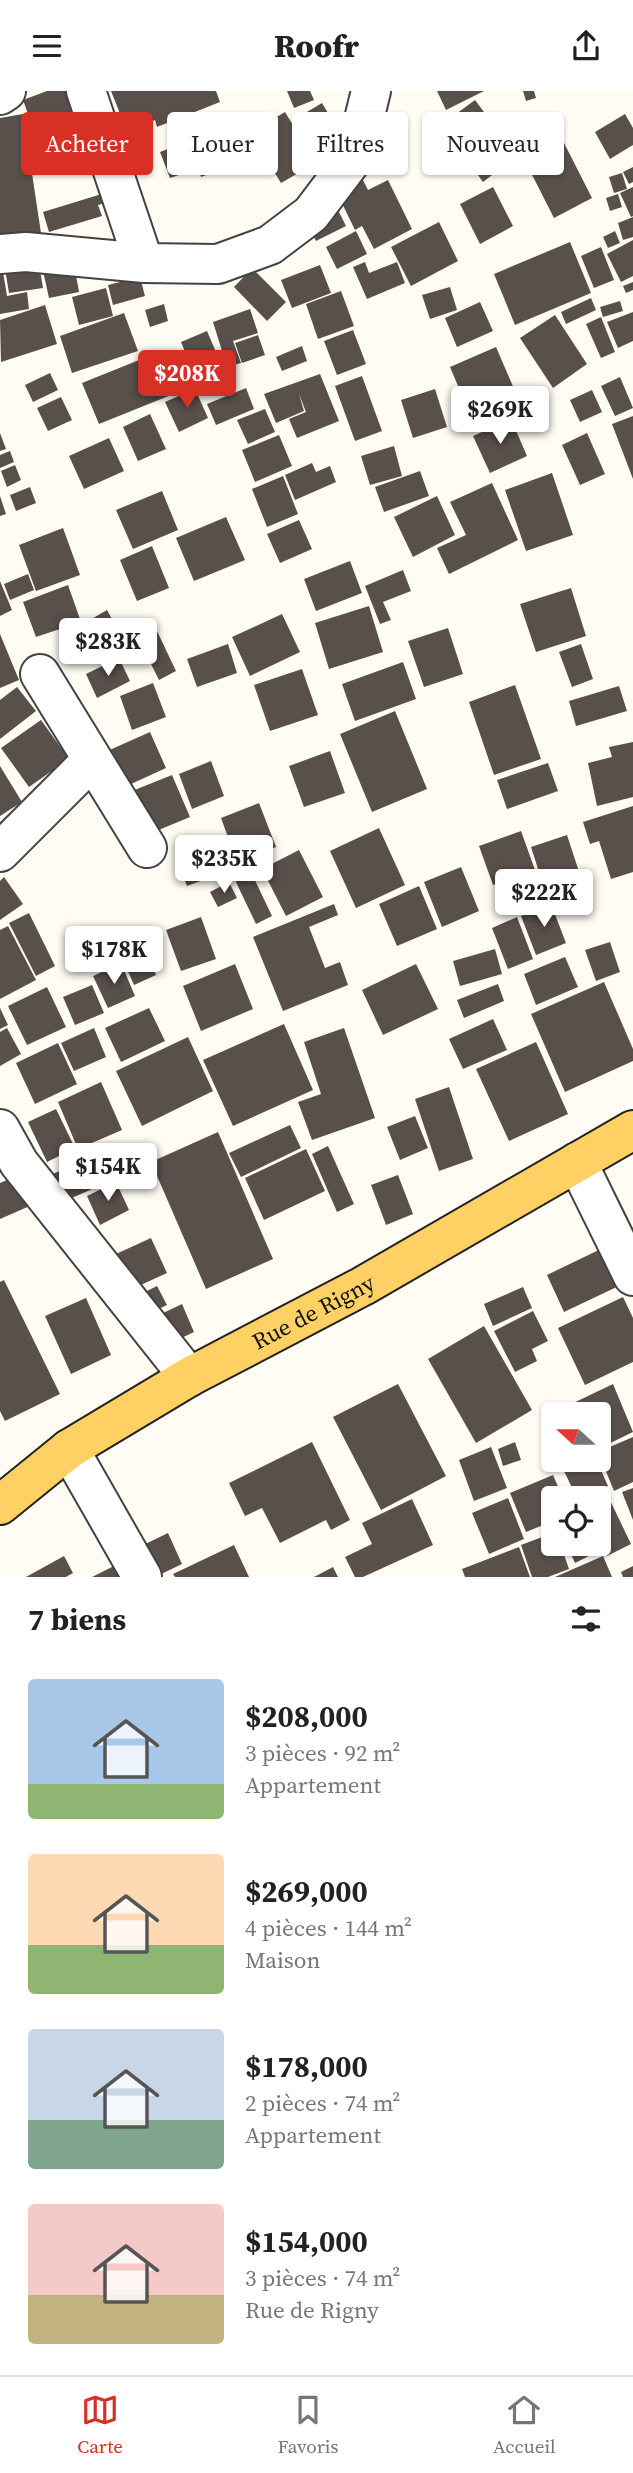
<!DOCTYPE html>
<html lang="fr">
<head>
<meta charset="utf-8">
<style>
	:root { --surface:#fff; --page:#f2f2f2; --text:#222; --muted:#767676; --line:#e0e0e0; --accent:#d93025 }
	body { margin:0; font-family:"Source Serif 4",serif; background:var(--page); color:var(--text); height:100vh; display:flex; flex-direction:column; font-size:26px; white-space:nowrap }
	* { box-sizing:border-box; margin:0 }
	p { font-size:23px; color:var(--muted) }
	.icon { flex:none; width:38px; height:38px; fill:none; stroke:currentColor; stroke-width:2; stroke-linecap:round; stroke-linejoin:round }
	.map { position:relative; height:1486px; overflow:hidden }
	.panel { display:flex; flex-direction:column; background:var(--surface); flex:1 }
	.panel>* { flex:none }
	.top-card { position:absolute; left:21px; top:21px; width:592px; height:63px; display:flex; gap:14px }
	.needle { width:46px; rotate:291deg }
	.tools { position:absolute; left:541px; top:1311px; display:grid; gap:14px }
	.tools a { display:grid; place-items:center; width:70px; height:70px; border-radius:7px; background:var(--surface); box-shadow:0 2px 5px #0004; font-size:35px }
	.price { position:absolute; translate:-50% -60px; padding:0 16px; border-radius:7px; background:#fff; color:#222; font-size:23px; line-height:46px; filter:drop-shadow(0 2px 4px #0008) }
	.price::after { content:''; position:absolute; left:50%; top:42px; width:21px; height:16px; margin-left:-10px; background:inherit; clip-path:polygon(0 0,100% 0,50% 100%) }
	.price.selected { background:var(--accent); color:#fff }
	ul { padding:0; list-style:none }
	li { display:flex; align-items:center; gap:21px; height:175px; padding:0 28px }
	li span { display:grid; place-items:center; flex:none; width:196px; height:140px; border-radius:7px; color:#555 }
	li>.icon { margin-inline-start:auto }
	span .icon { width:84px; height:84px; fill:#fffc; stroke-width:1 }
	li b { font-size:30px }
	h2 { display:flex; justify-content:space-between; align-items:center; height:84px; padding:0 28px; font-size:30px }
	.chip { padding:0 24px; border-radius:7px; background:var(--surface); box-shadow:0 2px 5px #0004; font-size:24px; line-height:63px }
	.chip.selected { background:var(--accent); color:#fff }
	header { display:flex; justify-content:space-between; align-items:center; height:91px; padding:0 28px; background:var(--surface); font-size:32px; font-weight:800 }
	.dock { display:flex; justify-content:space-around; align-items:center; height:98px; border-top:2px solid var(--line); background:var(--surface); font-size:19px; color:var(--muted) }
	.dock a { display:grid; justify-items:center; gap:4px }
	.dock .selected { color:var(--accent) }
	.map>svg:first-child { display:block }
	.building { fill:#5a504b }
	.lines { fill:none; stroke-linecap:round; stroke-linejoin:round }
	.minor-casing { stroke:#434343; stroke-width:42 }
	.major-casing { stroke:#212121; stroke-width:42 }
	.minor { stroke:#fff; stroke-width:38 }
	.major { stroke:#ffd063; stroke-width:38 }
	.labels { text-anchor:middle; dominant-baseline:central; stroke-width:7; stroke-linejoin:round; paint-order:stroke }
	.street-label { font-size:23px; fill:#101010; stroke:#fff }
</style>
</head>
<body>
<header><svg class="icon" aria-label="menu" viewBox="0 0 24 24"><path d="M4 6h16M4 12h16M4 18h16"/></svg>Roofr<svg class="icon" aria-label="share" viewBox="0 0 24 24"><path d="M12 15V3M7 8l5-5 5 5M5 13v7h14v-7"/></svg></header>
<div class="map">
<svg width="633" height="1486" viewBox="0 0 633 1486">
	<rect width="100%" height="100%" fill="#fffcf3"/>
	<path class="building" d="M47,0H69L81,32L37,48L23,9Z
		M111,0H216L220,11L157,36L155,29L127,40Z
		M287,0H310L314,9L294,17Z
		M437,0H484L446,19Z
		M523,0H534L536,7L526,10Z
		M475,9L517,65L483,91L441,34Z
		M322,12L344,49L317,66L295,28Z
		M285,21L316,72L281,92L271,76L259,83L234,42L258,27L263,34Z
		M23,23L41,142L0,148V27Z
		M625,23L633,37V54L610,68L595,41Z
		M94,35L103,64L52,80L43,51Z
		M223,38L236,73L201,86L188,51Z
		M560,44L592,107L554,127L522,64Z
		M183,52L194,79L170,87L160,61Z
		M633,76V91L629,93L623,81Z
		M622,82L627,98L614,102L609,86Z
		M361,85L368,99L388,89L412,138L374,158L362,135L355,139L335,98Z
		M493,96L513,135L480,153L460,113Z
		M633,96V125L631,126L620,102Z
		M105,102L108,111L98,114L102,125L49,141L43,121Z
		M618,103L622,116L610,120L606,107Z
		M335,113L346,135L316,150L305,128Z
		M633,126V146L623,149L618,132Z
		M439,131L458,170L411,195L391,156Z
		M356,140L367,163L337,178L326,156Z
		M615,140L620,152L608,157L603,146Z
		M633,149V185L621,191L607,163Z
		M570,151L591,202L515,234L494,183Z
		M601,156L614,189L594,197L581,165Z
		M365,171L369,182L397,171L405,192L367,208L353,176Z
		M39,173L43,197L9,202L5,178Z
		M74,173L79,201L49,207L43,180Z
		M320,174L331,202L292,217L281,189Z
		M252,177L286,211L267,230L234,196Z
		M0,181H3L7,205L27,201L29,218L0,223Z
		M140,186L145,205L113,214L108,194Z
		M633,191V199L626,202L623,195Z
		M450,196L457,219L430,228L422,204Z
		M106,197L113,225L79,234L72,206Z
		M341,200L354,235L318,248L306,213Z
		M591,207L596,219L566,233L561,221Z
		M620,210L623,220L603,226L600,216Z
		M480,211L493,240L457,256L445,227Z
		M164,213L168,230L150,236L145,219Z
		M45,214L57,253L1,271L0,229Z
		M250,218L258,242L233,250L241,272L227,276L213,231Z
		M633,221V250L618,257L607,231Z
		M124,222L138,260L72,282L60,245Z
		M555,224L587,273L553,297L520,247Z
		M601,226L615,261L601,267L586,233Z
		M353,239L366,273L337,284L324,250Z
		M207,240L228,289L201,300L181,251Z
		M258,244L265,264L242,272L235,252Z
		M302,255L307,270L282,280L276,266Z
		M496,256L521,314L475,335L450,276Z
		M154,263L171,304L99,333L82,292Z
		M50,282L58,299L33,311L25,294Z
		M320,283L339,330L297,347L289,328L306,321L299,303L304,320L276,332L264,303Z
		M362,285L382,340L355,350L335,295Z
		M620,286L633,317L615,325L601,295Z
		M246,297L254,318L216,334L207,313Z
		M195,298L208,327L179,341L165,311Z
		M435,298L447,336L413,347L401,309Z
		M592,299L602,321L580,331L570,309Z
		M61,306L72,329L48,340L37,317Z
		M265,318L275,341L248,353L237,329Z
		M150,323L166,358L138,370L123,336Z
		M633,325V388L612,333Z
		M511,328L527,365L490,382L473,345Z
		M0,342L6,358L0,360Z
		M587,342L605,383L580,394L562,354Z
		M279,344L292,375L255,391L242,359Z
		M109,347L124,380L84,398L69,365Z
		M394,355L402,385L370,394L361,365Z
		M10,360L14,371L0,377V364Z
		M312,372L316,381L330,375L336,391L295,409L285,384Z
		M15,374L21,389L7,396L1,380Z
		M420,380L429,405L384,421L375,396Z
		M552,382L573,444L526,460L505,399Z
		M283,385L298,423L267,436L252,398Z
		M492,392L518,449L449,483L437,457L466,444L450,411Z
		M30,396L36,412L16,420L10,404Z
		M162,400L178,439L133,458L116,419Z
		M0,405L6,423L0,425Z
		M437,405L455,444L413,466L394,426Z
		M226,426L245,469L194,490L176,447Z
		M299,429L312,458L280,472L267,443Z
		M63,437L80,484L36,500L19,454Z
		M152,455L169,497L137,510L120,469Z
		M350,470L362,502L316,520L304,488Z
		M403,479L411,500L383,511L391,529L380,533L365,495Z
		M28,483L34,499L10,509L4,493Z
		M0,490L12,519L0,525Z
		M68,494L81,531L36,546L23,511Z
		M571,497L586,545L536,561L520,513Z
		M369,515L383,561L329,578L315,532Z
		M107,519L120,543L84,564L71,540Z
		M282,523L300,561L250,585L232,546Z
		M448,537L463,583L424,596L408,550Z
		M157,540L176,580L159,589L139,549Z
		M0,543L19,589L0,597Z
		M228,553L237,582L197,596L187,568Z
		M581,553L593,588L572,596L559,561Z
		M119,567L130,590L97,607L86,583Z
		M403,571L416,608L355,630L342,593Z
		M302,578L318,624L270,640L254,594Z
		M153,592L166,626L132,639L120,605Z
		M515,594L541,668L494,684L469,611Z
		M619,595L627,620L576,635L569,610Z
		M17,596L36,620L0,648V609Z
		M395,620L427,698L372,721L340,643Z
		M41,629L69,668L29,696L1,657Z
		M150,641L166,677L118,699L103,662Z
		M633,651V706L597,715L588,672L612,666L609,656Z
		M330,660L345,702L304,716L289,675Z
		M211,670L224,705L192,718L179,683Z
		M548,672L558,700L507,718L497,689Z
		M0,675L22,711L0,725Z
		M172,684L190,726L149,743L132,700Z
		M259,712L276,756L237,771L221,727Z
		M633,715V781L611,788L599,750L590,753L583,731Z
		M379,737L405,794L356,817L330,760Z
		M521,740L535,779L493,794L479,755Z
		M567,744L584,796L548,809L531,756Z
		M299,759L323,806L286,825L262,778Z
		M201,770L206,788L187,795L180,777Z
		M461,776L479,820L442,836L424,791Z
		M250,779L272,825L256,833L234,787Z
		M535,783L544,810L514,820L505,794Z
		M4,786L23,813L0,829V790Z
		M229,791L237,807L218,816L210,801Z
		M419,795L437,838L397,855L379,813Z
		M334,813L338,824L309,836L325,877L340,871L348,894L283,920L253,846Z
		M551,813L566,852L536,864L521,825Z
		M29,822L55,875L36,885L9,832Z
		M201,826L216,868L181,880L166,839Z
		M517,826L533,868L508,878L492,837Z
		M8,835L36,889L0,908V839Z
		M610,851L620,881L596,890L585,859Z
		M495,858L502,883L460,895L453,870Z
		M565,866L578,896L536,914L524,883Z
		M150,868L156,884L134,894L127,878Z
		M121,872L135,905L108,917L93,885Z
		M235,873L253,918L201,940L183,895Z
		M416,873L438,918L383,944L362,899Z
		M604,891L633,958V970L565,1001L531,923Z
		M498,893L504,910L464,927L457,909Z
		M92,894L104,922L75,934L63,906Z
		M47,896L66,936L27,954L8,915Z
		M0,917L8,934L0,938Z
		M149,917L165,950L121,971L105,937Z
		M493,928L507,959L463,978L449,948Z
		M284,933L313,999L233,1035L203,969Z
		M7,937L21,963L0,975V941Z
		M94,937L106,966L74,980L61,952Z
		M344,937L375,1027L312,1049L298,1011L321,1003L304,951Z
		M188,946L213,1000L142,1035L116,980Z
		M536,951L568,1023L509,1050L476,978Z
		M58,952L77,993L35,1013L16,972Z
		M101,991L122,1039L78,1058L58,1011Z
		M449,996L473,1068L439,1080L415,1008Z
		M56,1018L75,1057L47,1071L28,1031Z
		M415,1025L428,1057L400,1069L387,1036Z
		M290,1034L301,1057L241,1086L229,1062Z
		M218,1041L273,1168L206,1198L151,1071Z
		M122,1053L134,1080L60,1112L48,1085Z
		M328,1055L354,1113L337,1121L312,1063Z
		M306,1058L325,1100L264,1129L245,1087Z
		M19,1084L32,1114L0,1128V1092Z
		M398,1084L413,1123L386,1134L371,1094Z
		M116,1091L129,1119L100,1134L87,1105Z
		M151,1147L167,1182L132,1198L116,1163Z
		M605,1156L623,1193L564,1221L547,1184Z
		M4,1189L60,1303L5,1330L0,1320V1191Z
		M157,1195L167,1214L144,1225L135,1206Z
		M523,1196L532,1217L493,1235L484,1213Z
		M623,1206L633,1227V1271L585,1294L558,1237Z
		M86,1207L111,1264L71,1283L45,1225Z
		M182,1213L194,1241L173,1251L161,1223Z
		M533,1220L548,1250L532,1258L537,1270L515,1281L494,1240Z
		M484,1235L532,1319L476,1352L428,1268Z
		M398,1293L446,1385L381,1419L333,1326Z
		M613,1293L633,1341L598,1358V1323H571L567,1315Z
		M633,1346V1391L614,1400L598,1361Z
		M312,1351L350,1429L331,1439L326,1429L280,1452L262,1417L245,1425L229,1392Z
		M515,1351L521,1369L503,1375L498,1358Z
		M491,1356L507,1397L474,1410L459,1369Z
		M583,1368H596L608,1395L577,1407L563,1378Z
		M553,1384L563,1407H553V1430L526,1441L510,1402Z
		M633,1397V1429L622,1401Z
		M607,1403L631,1453L607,1465L598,1448V1407Z
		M508,1407L524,1448L489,1463L472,1422Z
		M412,1408L433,1454L363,1486H355L345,1466L372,1453L362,1432Z
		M168,1442L182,1473L155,1486L135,1458Z
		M553,1442V1452H560L569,1478L548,1486H532L521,1454Z
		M566,1452H593L597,1461L575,1472Z
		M234,1454L249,1486H175L173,1483Z
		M519,1456L530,1486H465L462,1478Z
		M64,1465L73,1482L66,1486H26Z
		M603,1465L612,1486H555Z
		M118,1473L124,1486H92Z
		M633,1475V1486H623L621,1481Z
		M333,1476L338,1486H314Z"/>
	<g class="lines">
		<g class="minor-casing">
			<path id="minor" d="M86,0L144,172
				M0,4L6,0
				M0,163L26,161L144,172L218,173L270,154L311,123L355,65L371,0
				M40,583L147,757
				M0,761L92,669
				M0,1038L19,1072L189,1286
				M577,1071L633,1185
				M69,1358L142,1486"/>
		</g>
		<g class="major-casing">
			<g id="major">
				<path id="s1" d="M0,1414L69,1358L189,1286L363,1195L633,1039"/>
			</g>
		</g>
		<use href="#minor" class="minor"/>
		<use href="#major" class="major"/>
	</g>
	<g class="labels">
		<g class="street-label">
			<text stroke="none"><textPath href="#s1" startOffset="369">Rue de Rigny</textPath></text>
		</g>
	</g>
</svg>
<div class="tools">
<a><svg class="needle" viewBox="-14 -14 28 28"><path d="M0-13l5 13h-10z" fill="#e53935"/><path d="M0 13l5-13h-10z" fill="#767676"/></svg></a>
<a><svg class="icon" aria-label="locate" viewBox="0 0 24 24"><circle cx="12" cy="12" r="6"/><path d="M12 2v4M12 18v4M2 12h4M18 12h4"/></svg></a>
</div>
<b class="price selected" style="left:187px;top:319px">$208K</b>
<b class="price" style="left:500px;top:355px">$269K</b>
<b class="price" style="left:108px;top:587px">$283K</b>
<b class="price" style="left:224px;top:804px">$235K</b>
<b class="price" style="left:544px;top:838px">$222K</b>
<b class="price" style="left:114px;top:895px">$178K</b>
<b class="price" style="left:108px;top:1112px">$154K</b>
<div class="top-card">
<a class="chip selected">Acheter</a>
<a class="chip">Louer</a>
<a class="chip">Filtres</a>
<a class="chip">Nouveau</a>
</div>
</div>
<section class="panel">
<h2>7 biens<svg class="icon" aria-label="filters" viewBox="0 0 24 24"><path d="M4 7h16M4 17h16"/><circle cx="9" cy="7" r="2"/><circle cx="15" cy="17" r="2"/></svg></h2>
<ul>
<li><span style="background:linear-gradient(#a9c7e8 75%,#8fb573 0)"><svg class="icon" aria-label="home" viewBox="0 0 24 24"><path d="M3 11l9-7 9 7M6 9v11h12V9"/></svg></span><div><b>$208,000</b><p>3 pièces · 92 m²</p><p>Appartement</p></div></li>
<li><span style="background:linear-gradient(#ffd9b3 65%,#8fb573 0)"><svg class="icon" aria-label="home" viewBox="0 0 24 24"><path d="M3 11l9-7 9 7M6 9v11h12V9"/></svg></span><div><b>$269,000</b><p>4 pièces · 144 m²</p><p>Maison</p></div></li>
<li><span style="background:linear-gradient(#c9d6e8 65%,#7fa58c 0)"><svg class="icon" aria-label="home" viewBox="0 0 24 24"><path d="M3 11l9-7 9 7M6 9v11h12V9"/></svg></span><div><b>$178,000</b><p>2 pièces · 74 m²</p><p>Appartement</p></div></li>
<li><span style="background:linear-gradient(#f6c9c9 65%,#c2b280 0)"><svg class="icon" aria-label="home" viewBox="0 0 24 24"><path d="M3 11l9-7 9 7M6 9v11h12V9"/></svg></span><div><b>$154,000</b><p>3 pièces · 74 m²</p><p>Rue de Rigny</p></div></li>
</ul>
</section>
<nav class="dock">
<a class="selected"><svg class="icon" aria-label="map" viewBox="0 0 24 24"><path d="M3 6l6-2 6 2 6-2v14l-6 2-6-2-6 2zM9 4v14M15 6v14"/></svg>Carte</a>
<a><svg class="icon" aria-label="saved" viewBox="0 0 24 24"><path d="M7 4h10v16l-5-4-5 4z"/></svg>Favoris</a>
<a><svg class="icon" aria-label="home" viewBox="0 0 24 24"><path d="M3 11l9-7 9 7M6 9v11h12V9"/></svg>Accueil</a>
</nav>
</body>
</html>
